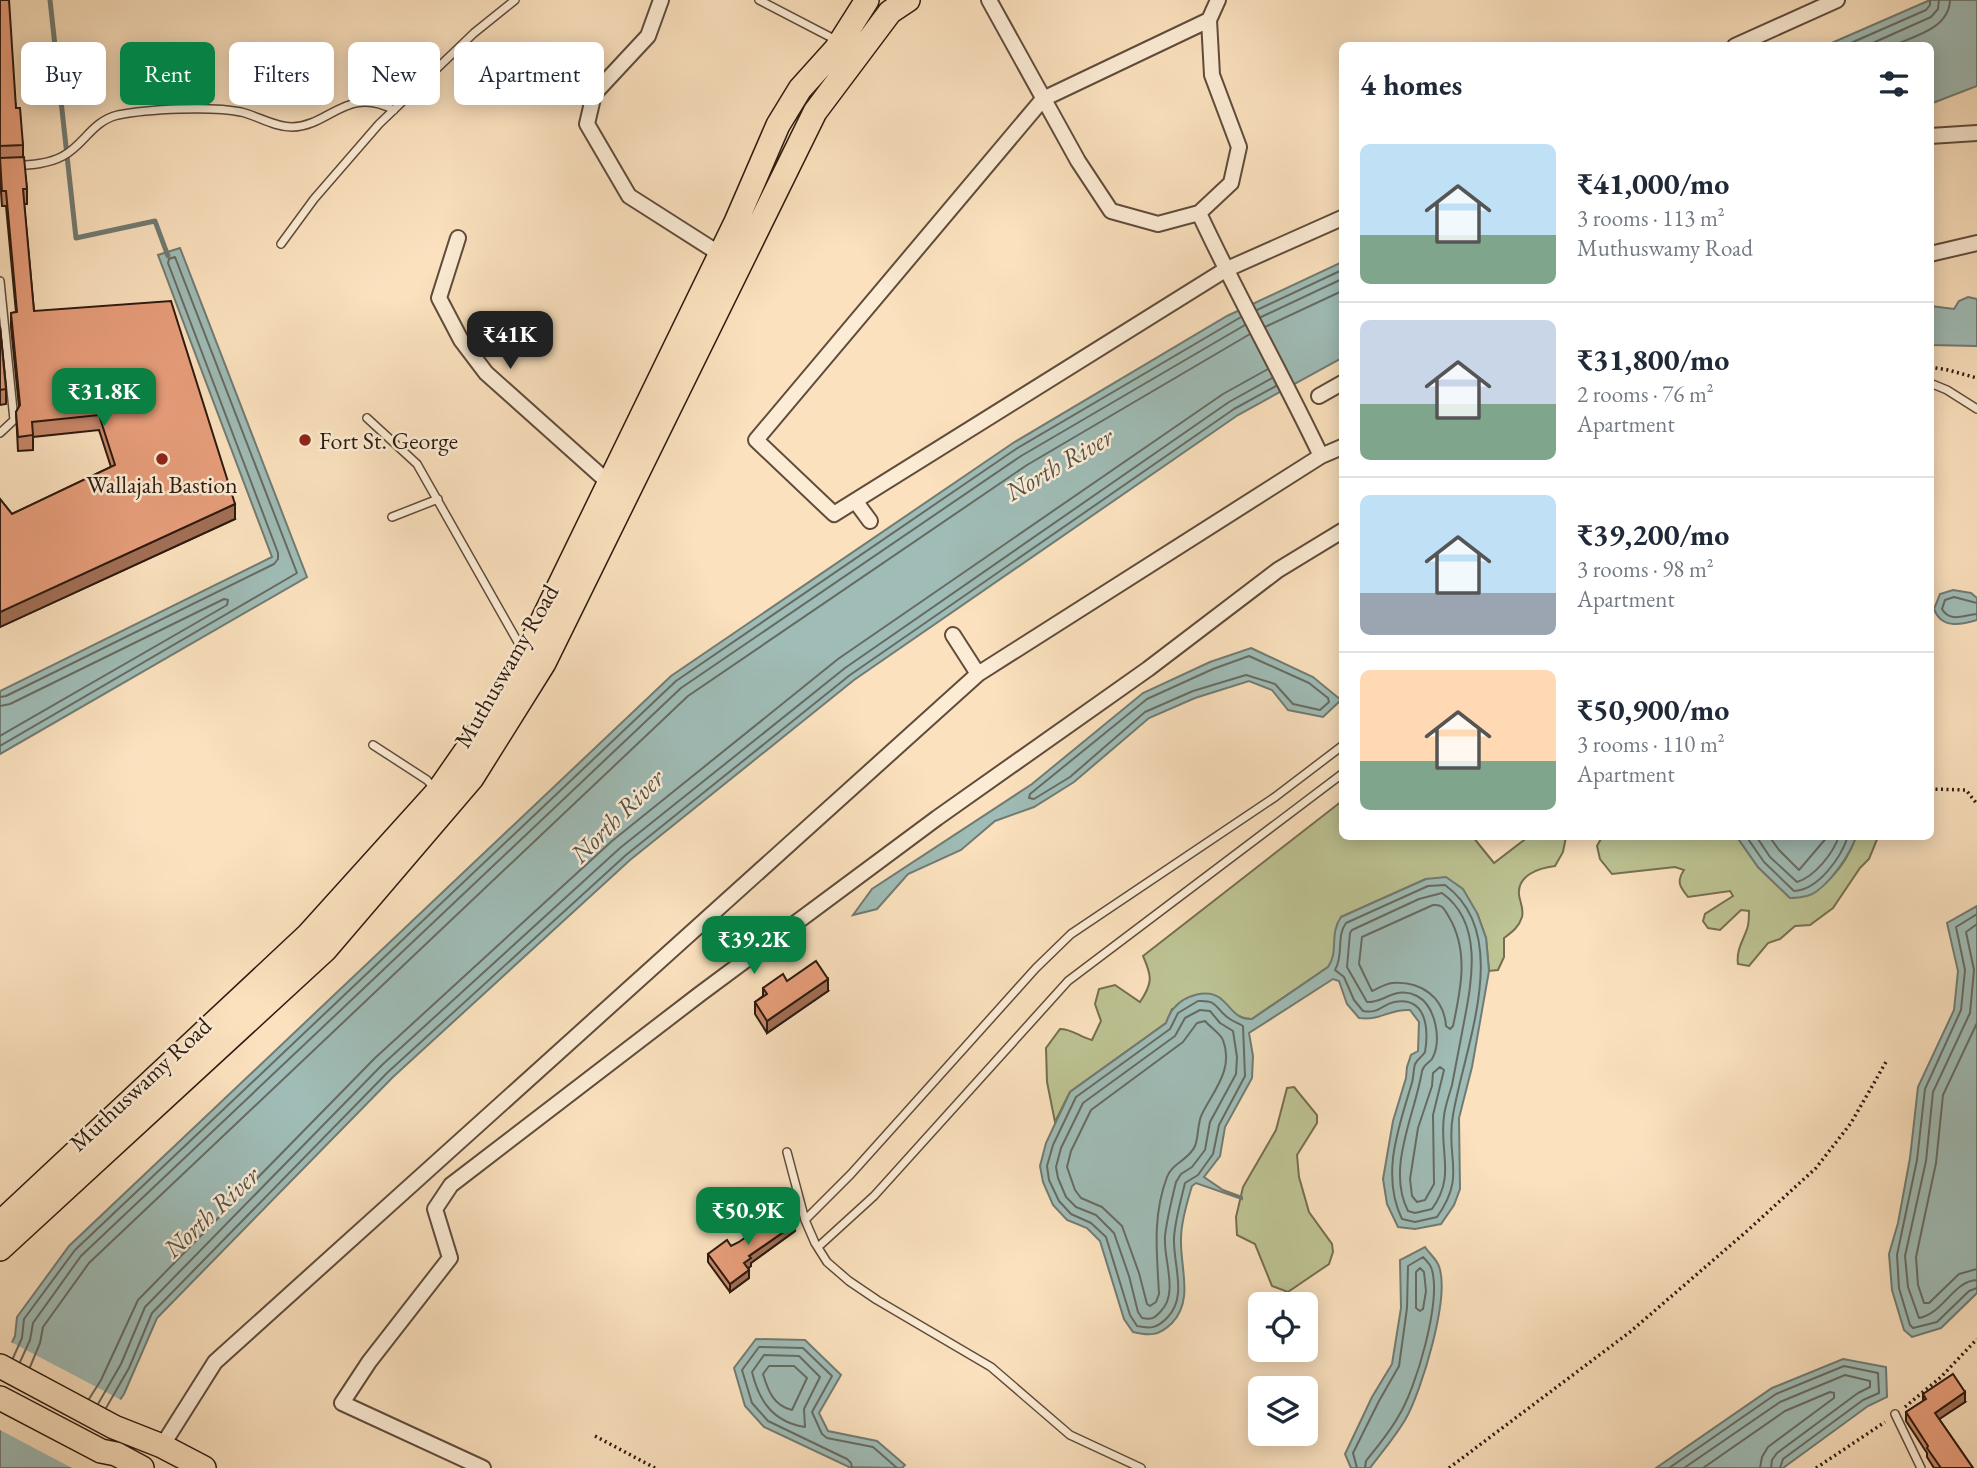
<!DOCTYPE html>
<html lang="en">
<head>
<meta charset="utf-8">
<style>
	:root { --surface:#fff; --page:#f6f6f7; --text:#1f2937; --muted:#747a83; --line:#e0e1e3; --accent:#0b8043 }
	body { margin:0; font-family:"EB Garamond",serif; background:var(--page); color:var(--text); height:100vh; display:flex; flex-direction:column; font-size:26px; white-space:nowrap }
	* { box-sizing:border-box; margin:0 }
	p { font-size:23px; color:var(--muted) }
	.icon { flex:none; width:38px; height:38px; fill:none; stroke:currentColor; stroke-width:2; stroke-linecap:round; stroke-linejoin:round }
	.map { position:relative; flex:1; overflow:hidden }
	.details { position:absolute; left:1339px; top:42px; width:595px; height:798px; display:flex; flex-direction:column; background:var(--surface); border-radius:10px; box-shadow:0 4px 18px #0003 }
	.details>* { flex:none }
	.banner { position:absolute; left:21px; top:42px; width:665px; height:63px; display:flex; gap:14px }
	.fabs { position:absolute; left:1248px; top:1292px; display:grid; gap:14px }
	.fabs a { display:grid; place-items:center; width:70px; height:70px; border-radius:10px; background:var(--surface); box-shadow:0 4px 18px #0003; font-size:35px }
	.price { position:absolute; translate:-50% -60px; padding:0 16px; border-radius:14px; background:var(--accent); color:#fff; font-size:23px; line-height:46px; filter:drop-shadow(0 2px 4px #0008) }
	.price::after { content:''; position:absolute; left:50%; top:42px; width:21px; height:16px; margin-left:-10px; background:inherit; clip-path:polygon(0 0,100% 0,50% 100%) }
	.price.on { background:#222; color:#fff }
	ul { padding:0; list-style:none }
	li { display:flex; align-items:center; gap:21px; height:175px; padding:0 21px }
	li+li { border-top:2px solid var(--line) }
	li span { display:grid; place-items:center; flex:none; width:196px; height:140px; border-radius:10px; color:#555 }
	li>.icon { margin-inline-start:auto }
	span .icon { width:84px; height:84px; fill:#fffc; stroke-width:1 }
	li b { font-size:30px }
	h2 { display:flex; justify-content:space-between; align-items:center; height:84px; padding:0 21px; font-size:30px }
	.tag { padding:0 24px; border-radius:10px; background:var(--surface); box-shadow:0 4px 18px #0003; font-size:24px; line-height:63px }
	.tag.on { background:var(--accent); color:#fff }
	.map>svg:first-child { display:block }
	.green { fill:#bdc393; stroke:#756e51; stroke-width:2 }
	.water { fill:#9fbcb6; stroke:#717b73; stroke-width:2 }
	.pier { fill:#fbe1be }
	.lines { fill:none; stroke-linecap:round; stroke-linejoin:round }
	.shore { stroke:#666b62; stroke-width:2 }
	.stream { stroke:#717b73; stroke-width:5 }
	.lane-casing { stroke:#604c3b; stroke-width:10 }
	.street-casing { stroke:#604c3b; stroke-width:18 }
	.primary-casing { stroke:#2d1a0f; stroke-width:26 }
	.path { stroke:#2d1a0f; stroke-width:3.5; stroke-dasharray:2 3.5; stroke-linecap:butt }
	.lane { stroke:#fcecd5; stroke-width:7 }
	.street { stroke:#fcecd5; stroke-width:14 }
	.primary { stroke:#fbe1be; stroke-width:23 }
	.wall { fill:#c8886a; stroke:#2d1a0f; stroke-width:2 }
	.shaded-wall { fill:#a26f56; stroke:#2d1a0f; stroke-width:2 }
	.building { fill:#e89e7b; stroke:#2d1a0f; stroke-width:2 }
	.poi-dot { fill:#8f2418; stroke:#fcecd5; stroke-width:2.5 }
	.labels { text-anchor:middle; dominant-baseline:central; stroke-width:5; stroke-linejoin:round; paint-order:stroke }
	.poi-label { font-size:24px; fill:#2d1a0f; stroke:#fcecd5; text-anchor:start }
	.street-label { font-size:24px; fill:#2d1a0f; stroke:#fcecd5 }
	.water-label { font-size:26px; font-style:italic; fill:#555349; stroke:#fcecd5 }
</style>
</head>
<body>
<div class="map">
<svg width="1977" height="1468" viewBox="0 0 1977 1468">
	<rect width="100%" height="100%" fill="#fbe1be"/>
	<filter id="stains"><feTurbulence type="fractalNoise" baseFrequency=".00286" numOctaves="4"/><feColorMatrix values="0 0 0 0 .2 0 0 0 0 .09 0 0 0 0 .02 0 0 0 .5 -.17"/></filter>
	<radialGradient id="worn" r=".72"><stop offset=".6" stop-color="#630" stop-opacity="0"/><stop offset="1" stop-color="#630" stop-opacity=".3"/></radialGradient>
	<path class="green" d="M1342,801V836L1473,837L1494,863L1528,837H1566L1563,852L1555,866C1539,868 1517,875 1519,895C1520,902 1524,909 1522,917C1519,927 1512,932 1504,938V957L1498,970L1489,971L1486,938L1477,913L1426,879L1341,917L1333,960L1328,967L1252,1019C1237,1019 1229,1009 1220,998L1172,1009L1166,1023L1070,1092L1055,1122L1047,1082L1046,1048L1060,1029C1073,1029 1079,1037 1092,1040L1101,1021L1095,1004L1099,989L1115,985L1140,1002C1153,983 1152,976 1143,956Z
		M1602,837H1737L1758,867L1790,898C1822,897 1846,865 1856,837H1878L1869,859L1860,868L1833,908L1810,925L1795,926L1780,939L1768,943L1749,966L1738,964C1736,950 1743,941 1747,929C1749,924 1749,917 1749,911L1741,910L1720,930L1708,928L1703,921L1705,914L1733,896L1730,891L1688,897C1680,887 1676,882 1684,870L1675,867L1612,874L1600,859L1597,846Z
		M1294,1087L1317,1115V1123L1297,1155L1299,1177L1309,1212L1332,1244L1333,1252L1329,1264L1288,1292L1272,1286L1255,1244L1237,1235L1236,1217L1243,1187L1276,1130L1287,1088Z"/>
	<path class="water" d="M1930,0H1977V86L1930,104V46L1827,45Z
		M180,248L307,577L0,754V691L272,557L158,255Z
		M1342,262V358L1238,415L854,680L630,860L393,1077L157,1318L124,1394L72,1468H0V1368L15,1336L17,1317L69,1246L671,676L1013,443L1227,316Z
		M1968,297L1977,299V346L1930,345V306L1954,309L1959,301Z
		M1953,590L1971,593L1977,598V620C1961,625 1941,629 1934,609L1940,594Z
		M1251,648L1313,677L1341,700L1323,717L1288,710L1272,690L1249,681L1195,698L1149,718L1074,782L1034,807L995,821L961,850L908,874L877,909L853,915L872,889L1032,784L1143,693L1210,662Z
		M1737,837H1856C1850,854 1832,880 1817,891C1810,897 1799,898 1790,898L1758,867Z
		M1446,877L1463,889L1477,913L1486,938L1489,971L1472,1067L1459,1118L1460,1189L1454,1205L1441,1224L1415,1229L1398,1227L1387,1204L1383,1179L1393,1121L1406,1078L1407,1067L1411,1055L1418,1051L1419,1022L1410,1010C1388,1009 1381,1021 1359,1018L1347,1004L1339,981L1333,979L1249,1033L1253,1056L1252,1078L1225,1127L1220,1156L1204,1177L1223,1190L1242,1197V1199L1196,1183L1192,1186C1187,1202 1181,1222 1181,1239C1180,1268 1194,1300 1172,1323C1159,1336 1150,1336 1133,1332L1124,1319L1100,1241L1087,1228L1067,1220L1053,1205L1043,1182L1040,1166L1046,1143L1070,1092L1166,1023C1168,1018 1170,1012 1174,1008C1184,996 1207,988 1220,998C1232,1007 1235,1020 1252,1019L1328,967C1339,952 1329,934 1341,917L1426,879Z
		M1977,906V1293L1941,1328L1912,1337L1904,1330L1892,1290L1889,1254L1898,1223L1910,1158L1918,1087L1954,1010L1958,971L1947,923Z
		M1425,1247C1429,1253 1435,1258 1438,1264C1452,1293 1421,1393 1405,1420C1395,1437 1382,1452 1370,1468H1351L1345,1454L1372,1397L1392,1364L1401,1308L1400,1260Z
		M756,1339L805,1340L841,1375L819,1413L828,1431L877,1441L905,1465L902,1468L849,1467L764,1427L745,1406L734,1368Z
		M1843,1359L1886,1367L1887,1397L1868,1406L1783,1468H1656L1772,1388Z"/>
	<path class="pier" d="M9,1341L123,1401L88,1448L76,1468H72L0,1430V1360Z"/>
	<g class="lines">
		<path class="shore" d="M1844,46L1926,10L1930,5V0
			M1866,46L1931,17L1938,9L1939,0
			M1892,46C1914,36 1949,29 1950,0
			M1257,310L1342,270
			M1261,317L1342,279
			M1265,327L1342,291
			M1977,603L1954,597L1945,600L1942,609C1950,623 1964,615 1977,614
			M1249,656L1309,683L1328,698L1329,702L1320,710L1293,704L1275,684L1246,675L1193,691L1145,712L1070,777L1034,799L1029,798L1030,794L1147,699L1213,669Z
			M0,697L6,696L274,564L278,559V553L168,263L169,259L175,257L297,573L0,746
			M0,706L10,704L224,599L228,600L227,605L0,736
			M1746,836L1764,862L1794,891C1818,890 1841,858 1848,836
			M1756,836L1770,857L1797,882C1814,877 1833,854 1839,836
			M1769,836L1779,850L1799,870L1828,836
			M1445,885C1514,935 1464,1048 1453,1115C1445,1158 1467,1175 1437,1217L1415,1222L1402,1219C1381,1176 1398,1129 1411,1086C1414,1078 1413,1071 1415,1064C1418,1058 1422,1057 1425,1052C1429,1028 1426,996 1394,1002C1381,1005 1379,1014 1363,1011L1354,1000L1344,977L1335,970C1344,955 1336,936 1346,923L1428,886Z
			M1442,893C1488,926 1469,993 1461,1038C1458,1054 1455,1070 1452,1085C1449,1096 1445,1106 1444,1116C1439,1153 1456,1175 1432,1209L1415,1213L1408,1211C1386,1168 1415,1115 1422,1071C1424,1064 1428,1064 1432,1059C1442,1041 1436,1006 1417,996C1396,985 1382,1004 1367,1002L1347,967L1350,933L1352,930L1419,899Z
			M1433,905C1443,904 1444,909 1449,917C1469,951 1461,989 1453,1026L1450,1029L1446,1026C1444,997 1421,981 1392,983C1385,984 1379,988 1372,991L1359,964L1362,937Z
			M1977,914L1956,927L1965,970L1961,1010L1925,1089L1917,1160L1897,1255L1899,1288L1910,1325L1913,1328L1937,1322L1969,1291L1977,1288
			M1977,924L1966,932L1974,970L1970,1013L1933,1092L1926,1161L1905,1256L1908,1287L1919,1318C1944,1313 1953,1281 1977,1280
			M1198,1001C1218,1000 1214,1007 1227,1017C1232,1021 1238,1023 1243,1026L1245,1076L1219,1125L1213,1154L1198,1175L1185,1183C1181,1200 1175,1220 1174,1238C1173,1265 1188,1297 1167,1318C1157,1328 1151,1329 1137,1326L1130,1315L1106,1237L1091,1223L1071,1214L1059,1201L1049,1180L1047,1166L1053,1145L1076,1097L1170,1029L1178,1013Z
			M1200,1010L1210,1011L1220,1023L1233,1031L1237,1057L1236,1074L1210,1122L1205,1150L1192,1167L1181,1174L1176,1182C1172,1199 1167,1218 1165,1236C1163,1259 1179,1293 1161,1311C1155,1318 1152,1320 1142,1318L1138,1312L1129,1276L1114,1233L1096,1215L1076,1207L1066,1197L1058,1178L1056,1167L1061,1148L1083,1103L1175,1036L1185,1018Z
			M1205,1021C1210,1027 1221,1034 1223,1040C1234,1069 1214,1090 1202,1114C1197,1124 1199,1136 1195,1146C1189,1160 1172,1163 1167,1177C1152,1217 1157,1254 1159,1294L1156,1302L1150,1306L1147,1304L1139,1273L1122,1226L1102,1207L1081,1198L1075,1190L1067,1167L1071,1151L1091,1110L1183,1042L1197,1023Z
			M1977,1023L1943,1095L1936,1163L1916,1257L1918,1285L1924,1303H1929L1959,1274L1977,1269
			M1440,1067L1444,1070L1433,1115L1434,1184L1425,1200L1417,1202L1412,1196L1410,1179L1418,1128L1432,1086L1433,1073Z
			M1420,1268L1424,1272L1426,1291L1423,1309L1420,1311L1416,1308V1272Z
			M764,1355L799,1356L820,1377L804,1409L805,1427C773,1422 759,1401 752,1372Z
			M13,1358L22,1338L24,1319L75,1250L676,681L1016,449L1241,317
			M20,1362L30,1340L33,1323L81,1256L681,688L1021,456L1245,325
			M769,1366H794L807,1378L792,1410C774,1406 768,1391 763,1374Z
			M30,1367L40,1343L43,1327L89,1263L688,696L1027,465L1250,334
			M89,1399L101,1380L138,1300L375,1058L612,841L838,659L1223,394L1268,369
			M98,1404L121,1364L145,1307L382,1065L620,848L845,668L1229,402L1272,378
			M106,1408L129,1368L152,1313L388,1072L626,855L850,675L1234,409L1276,386
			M852,1468L851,1463L847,1459L768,1421L752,1403L742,1370L759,1347L803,1348L832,1376L812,1412L822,1434L827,1438L873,1447L897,1468
			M1357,1468L1353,1453L1379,1401L1399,1366L1407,1308L1408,1266L1423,1257C1427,1261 1431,1265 1432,1270C1441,1303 1416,1389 1398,1417C1389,1433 1377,1447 1366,1461L1365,1468
			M1669,1468L1776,1394L1844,1366L1878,1373L1879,1393L1863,1400L1783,1459L1780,1468
			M1684,1468L1780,1402L1845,1375L1870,1381V1387L1858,1393L1777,1453L1772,1460L1771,1468
			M1703,1468L1785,1411L1830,1392L1834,1393V1398L1768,1447L1762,1457L1760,1468"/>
		<path class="stream" d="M50,0L76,238L155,221L168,256"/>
		<g class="lane-casing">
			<path id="lane" d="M759,0L836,40
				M0,167C20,165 45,166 63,156C84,145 92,121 118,115C147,109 212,106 241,112C258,116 274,127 292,127C330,126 347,85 394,110
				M281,244L314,199L379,124L474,33L515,0
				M0,281L14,420L0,433
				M1930,383L1947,390L1977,409
				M367,418L417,464L523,651
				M392,517L438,499
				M373,745L427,780L435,789
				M787,1152L805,1220L815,1243L827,1262L849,1281L877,1300L991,1367L1070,1435L1141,1468
				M805,1220L851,1174L1036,968L1071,934L1275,797L1342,746
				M818,1247L874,1196L1068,981L1342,774
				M1895,1414L1921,1468"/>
		</g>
		<g class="street-casing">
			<path id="street" d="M661,0L648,36L594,94L587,124L629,196L720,254
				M989,0L1078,161L1111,211L1158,224L1199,213C1237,295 1282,374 1321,456
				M1209,20L1043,99L756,440L834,514L1225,270L1342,218
				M1735,46L1837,0
				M1930,136L1977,133
				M1199,213L1231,183L1239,147L1212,75L1209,20L1218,0
				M458,238L439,298L461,340L486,373L609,483
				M1930,254L1977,243
				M1319,396L1342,383
				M856,502L870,521
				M953,635L978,674
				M162,1446L215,1362L978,674L1321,456L1342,447
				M483,1468L342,1403L369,1362L450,1258L435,1209L451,1185L700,994L937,818L1148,669L1278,570L1342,531"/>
		</g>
		<g class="primary-casing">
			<path id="primary" d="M0,1223L308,935L438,791L509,689L736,222L778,125L800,89L836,49L867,0
				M0,1249L325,950L472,778L544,663L815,112L890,12L908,0
				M0,1366L114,1427L162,1446L204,1468
				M0,1398L101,1451L116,1454L142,1468"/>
		</g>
		<path class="path" d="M1930,367L1948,370L1977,378
			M1930,789L1966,790L1977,804
			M1905,1407L1941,1377L1977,1339
			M595,1436L655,1468
			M1449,1468L1630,1332L1747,1231L1816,1168L1851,1123L1886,1062
			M1816,1468L1885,1422"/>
		<use href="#lane" class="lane"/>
		<use href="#street" class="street"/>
		<use href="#primary" class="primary"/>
	</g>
	<path class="wall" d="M0,0L16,108L23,145V157L27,189V204H24L34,311L235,519L0,627V499L12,514L111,467L99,430L33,437V450L18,451L16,412L19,407L11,327V313L16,312L6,206H2L0,177Z
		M0,327L6,389V404L0,405Z
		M787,981L828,991L767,1033L755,1014V1002L763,996V988Z
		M795,1231L751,1263V1266L748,1268L749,1278L730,1292L708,1262V1254L731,1246Z
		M1923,1394L1965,1402L1939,1419L1973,1468H1934L1927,1457V1453L1906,1421V1412L1923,1401Z"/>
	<path class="shaded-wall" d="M235,504V519L0,627V612Z
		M828,979V991L767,1033V1021Z
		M795,1224V1231L751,1263V1266L744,1271V1263L749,1256Z
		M749,1270V1278L730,1292V1284Z
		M1965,1392V1402L1935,1422V1413Z"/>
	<path class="building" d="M0,0H9L16,108H20L23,145L0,146Z
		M24,157L27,189H23L34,311L171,301L235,504L0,612V499L12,514L115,465L99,415L32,422L33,435L18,437L16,412L20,405L11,313L17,312L6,191H2L0,158Z
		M0,327L6,389L0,390Z
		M816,961L828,979L767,1021L755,1002L767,994L763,988L783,974L787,981Z
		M785,1209L795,1224L749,1256L751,1258L744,1263L749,1270L730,1284L708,1254L727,1240L731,1246L739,1242Z
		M1953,1374L1965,1392L1935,1413L1973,1468H1941L1927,1448L1928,1446L1906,1412L1926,1399L1923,1394Z"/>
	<g class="poi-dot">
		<circle cx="305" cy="440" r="7"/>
		<circle cx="162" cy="459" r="7"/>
	</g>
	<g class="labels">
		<g class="poi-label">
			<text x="319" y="440">Fort St. George</text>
			<text x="162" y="484" text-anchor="middle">Wallajah Bastion</text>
		</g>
		<g class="street-label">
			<text transform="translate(506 666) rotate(-60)">Muthuswamy Road</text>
			<text transform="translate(140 1084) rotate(-43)">Muthuswamy Road</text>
		</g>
		<g class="water-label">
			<text transform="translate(1059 464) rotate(-30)">North River</text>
			<text transform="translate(617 816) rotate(-45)">North River</text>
			<text transform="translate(211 1212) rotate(-43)">North River</text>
		</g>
	</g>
	<rect width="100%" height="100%" filter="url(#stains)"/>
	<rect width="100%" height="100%" fill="url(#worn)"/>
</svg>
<div class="fabs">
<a><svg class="icon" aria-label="locate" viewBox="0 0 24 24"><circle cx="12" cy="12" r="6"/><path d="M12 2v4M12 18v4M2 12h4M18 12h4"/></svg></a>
<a><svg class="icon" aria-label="layers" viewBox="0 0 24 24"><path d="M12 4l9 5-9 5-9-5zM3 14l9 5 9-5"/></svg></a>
</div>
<b class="price on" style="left:510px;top:371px">₹41K</b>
<b class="price" style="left:104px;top:428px">₹31.8K</b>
<b class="price" style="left:754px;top:976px">₹39.2K</b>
<b class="price" style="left:748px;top:1247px">₹50.9K</b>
<div class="banner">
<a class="tag">Buy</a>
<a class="tag on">Rent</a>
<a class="tag">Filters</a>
<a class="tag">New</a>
<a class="tag">Apartment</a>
</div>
<section class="details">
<h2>4 homes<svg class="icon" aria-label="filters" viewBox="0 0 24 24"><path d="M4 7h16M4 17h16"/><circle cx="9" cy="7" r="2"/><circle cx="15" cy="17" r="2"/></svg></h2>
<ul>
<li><span style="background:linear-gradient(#bfe0f5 65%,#7fa58c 0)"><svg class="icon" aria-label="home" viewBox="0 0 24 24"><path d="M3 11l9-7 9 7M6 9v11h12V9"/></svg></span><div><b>₹41,000/mo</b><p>3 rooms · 113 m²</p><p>Muthuswamy Road</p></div></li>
<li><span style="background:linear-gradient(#c9d6e8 60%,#7fa58c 0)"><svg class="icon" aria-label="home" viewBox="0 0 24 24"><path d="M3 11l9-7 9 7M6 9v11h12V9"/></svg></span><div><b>₹31,800/mo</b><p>2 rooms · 76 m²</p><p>Apartment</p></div></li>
<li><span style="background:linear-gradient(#bfe0f5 70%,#9aa5b1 0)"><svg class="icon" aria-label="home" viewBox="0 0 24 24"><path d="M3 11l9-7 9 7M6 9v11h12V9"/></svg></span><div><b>₹39,200/mo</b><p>3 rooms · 98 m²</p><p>Apartment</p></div></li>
<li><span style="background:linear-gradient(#ffd9b3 65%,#7fa58c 0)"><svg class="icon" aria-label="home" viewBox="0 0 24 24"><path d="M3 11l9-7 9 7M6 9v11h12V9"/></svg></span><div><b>₹50,900/mo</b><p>3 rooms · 110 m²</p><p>Apartment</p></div></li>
</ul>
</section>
</div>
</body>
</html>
